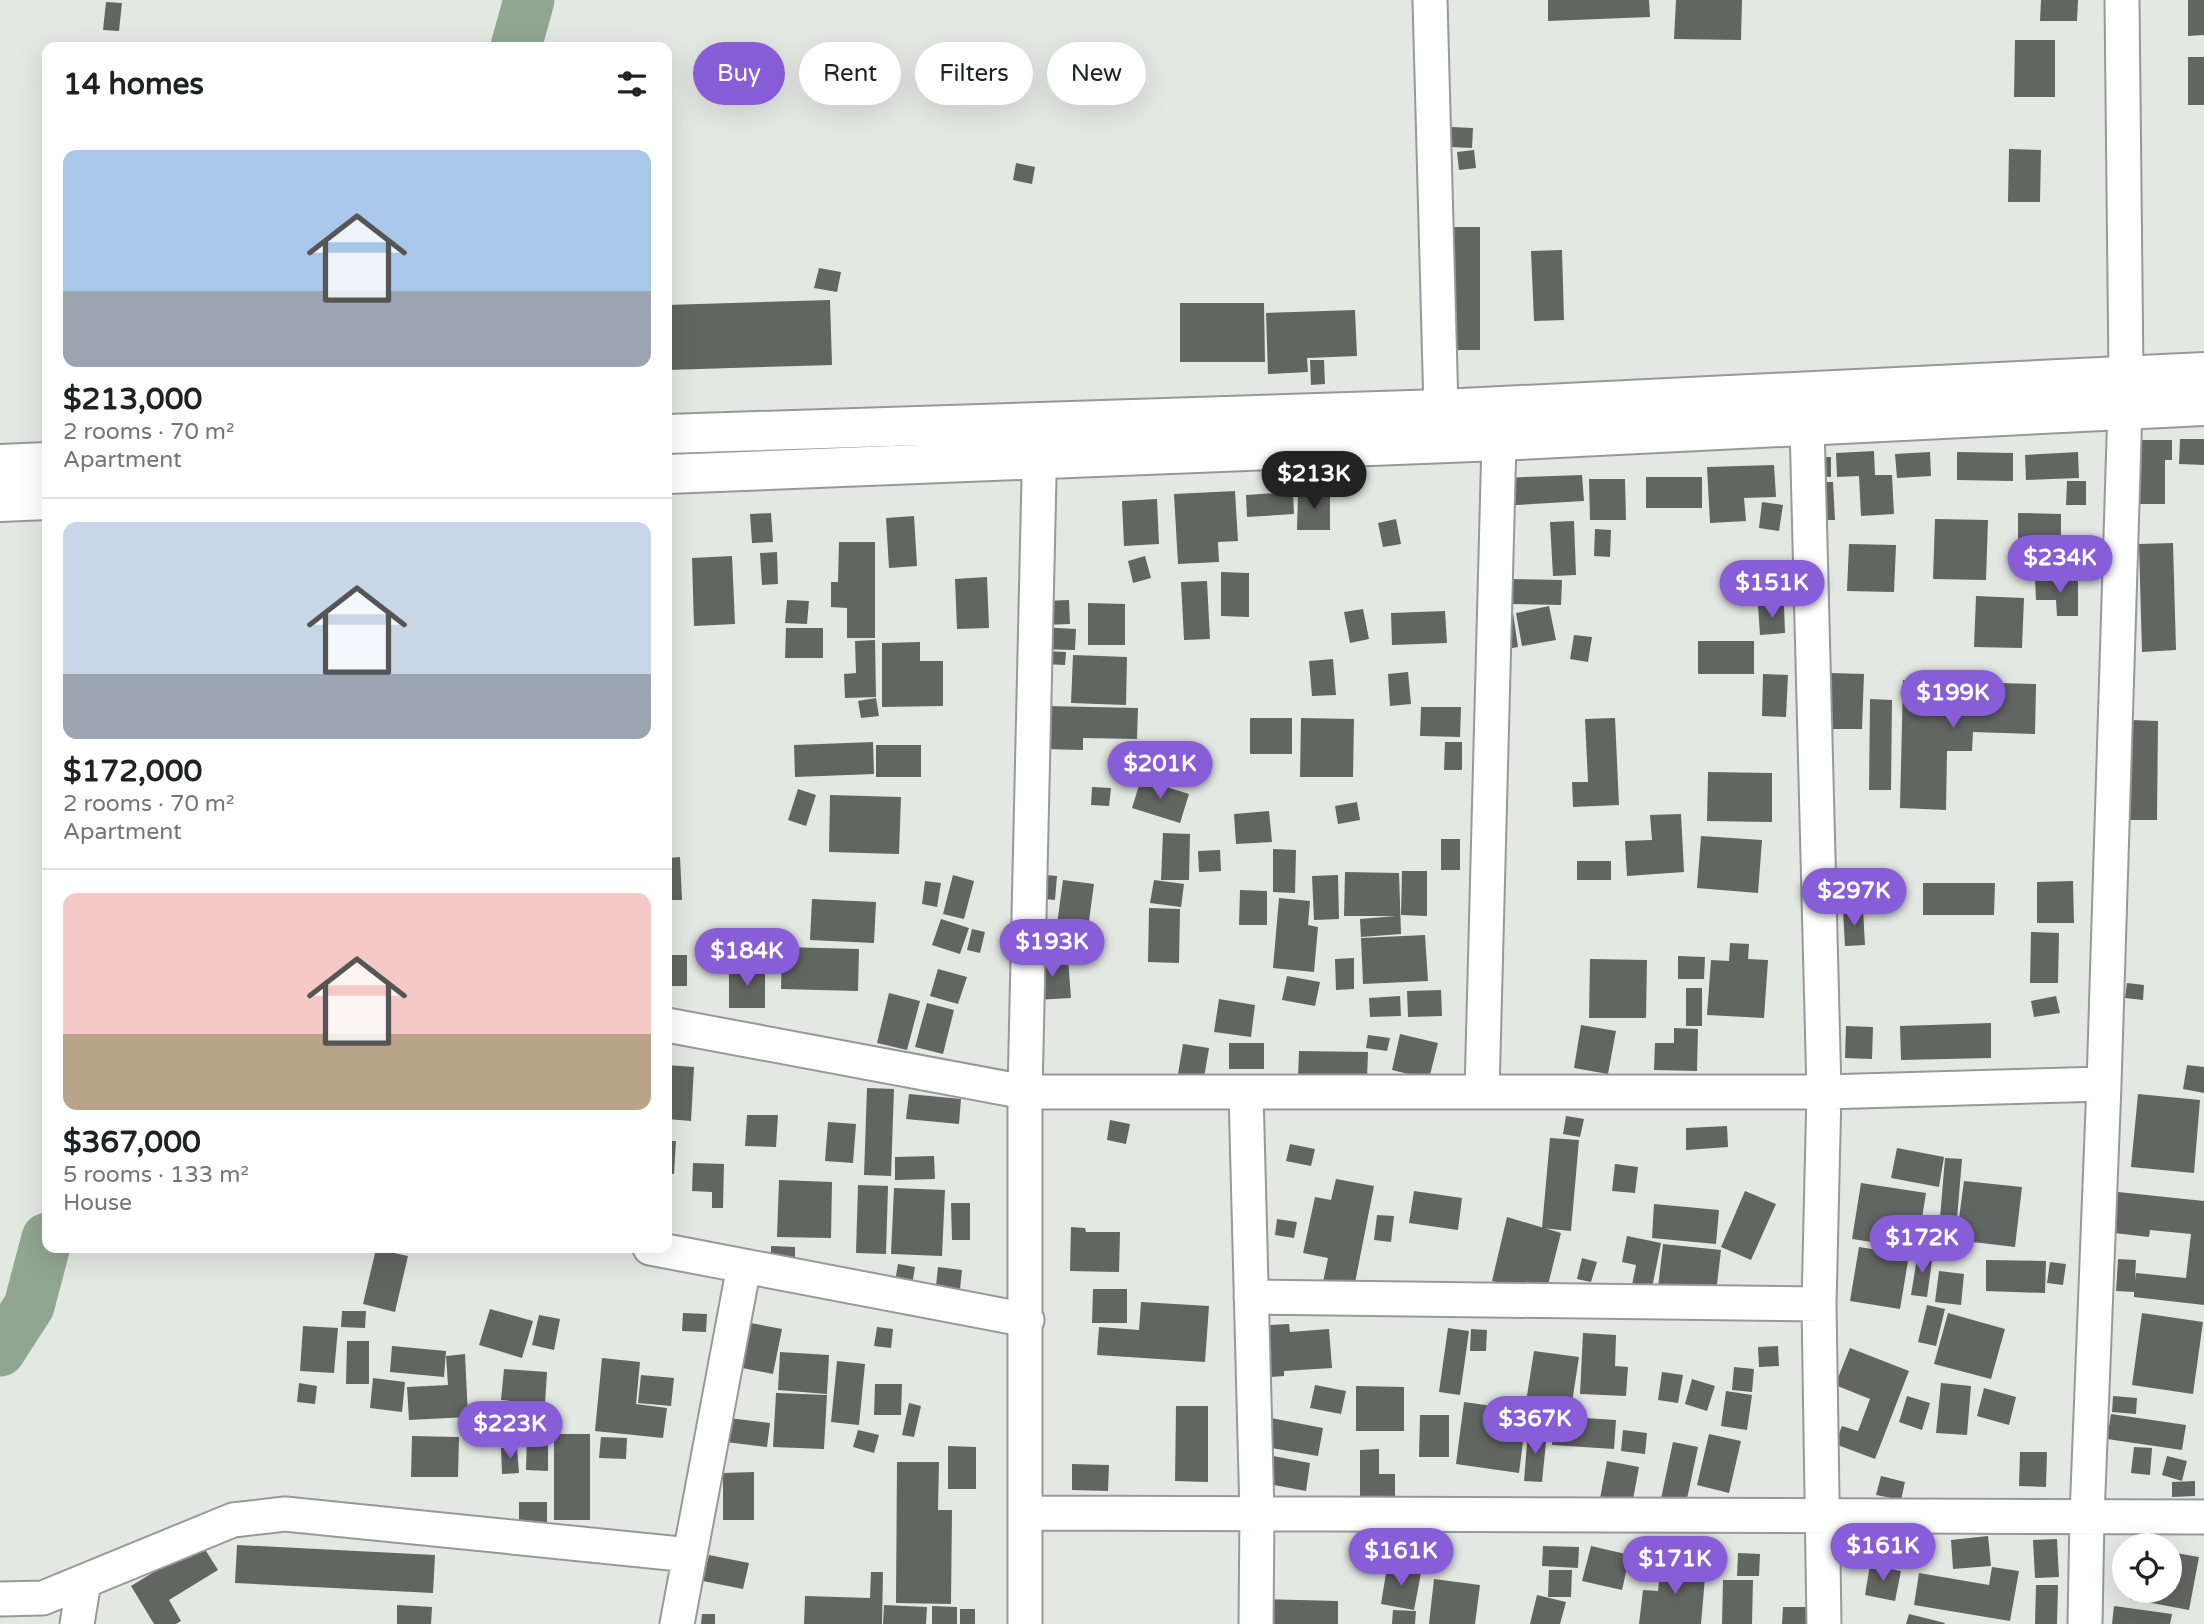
<!DOCTYPE html>
<html lang="en">
<head>
<meta charset="utf-8">
<style>
	:root { --surface:#fff; --page:#f2f2f2; --text:#202124; --muted:#757577; --line:#e0e0e0; --accent:#875ed8 }
	body { margin:0; font-family:"Varela Round",sans-serif; background:var(--page); color:var(--text); height:100vh; display:flex; flex-direction:column; font-size:26px; white-space:nowrap }
	* { box-sizing:border-box; margin:0 }
	p { font-size:23px; color:var(--muted) }
	.icon { flex:none; width:38px; height:38px; fill:none; stroke:currentColor; stroke-width:2; stroke-linecap:round; stroke-linejoin:round }
	.map { position:relative; flex:1; overflow:hidden }
	.details { position:absolute; left:42px; top:42px; width:630px; height:1211px; display:flex; flex-direction:column; background:var(--surface); border-radius:14px; box-shadow:0 7px 28px #0002 }
	.details>* { flex:none }
	.hud { position:absolute; left:693px; top:42px; width:665px; height:63px; display:flex; gap:14px }
	.tools { position:absolute; left:2112px; top:1533px; display:grid; gap:14px }
	.tools a { display:grid; place-items:center; width:70px; height:70px; border-radius:50%; background:var(--surface); box-shadow:0 7px 28px #0002; font-size:35px }
	.price { position:absolute; translate:-50% -60px; padding:0 16px; border-radius:24px; background:var(--accent); color:#fff; font-size:23px; line-height:46px; filter:drop-shadow(0 2px 4px #0008) }
	.price::after { content:''; position:absolute; left:50%; top:42px; width:21px; height:16px; margin-left:-10px; background:inherit; clip-path:polygon(0 0,100% 0,50% 100%) }
	.price.active { background:#222; color:#fff }
	ul { padding:0; list-style:none }
	li { display:grid; align-content:center; gap:14px; height:371px; padding:0 21px }
	li+li { border-top:2px solid var(--line) }
	li span { display:grid; place-items:center; height:217px; border-radius:14px; color:#555 }
	li>.icon { margin-inline-start:auto }
	span .icon { width:126px; height:126px; fill:#fffc; stroke-width:1 }
	li b { font-size:30px }
	h2 { display:flex; justify-content:space-between; align-items:center; height:84px; padding:0 21px; font-size:30px }
	.tag { padding:0 24px; border-radius:32px; background:var(--surface); box-shadow:0 7px 28px #0002; font-size:24px; line-height:63px }
	.tag.active { background:var(--accent); color:#fff }
	.map>svg:first-child { display:block }
	.lines { fill:none; stroke-linecap:round; stroke-linejoin:round }
	.river { stroke:#90a690; stroke-width:51 }
	.building { fill:#626662 }
	.minor-casing { stroke:#969a96; stroke-width:37 }
	.major-casing { stroke:#969a96; stroke-width:42 }
	.minor { stroke:#fff; stroke-width:33 }
	.major { stroke:#fff; stroke-width:38 }
</style>
</head>
<body>
<div class="map">
<svg width="2204" height="1624" viewBox="0 0 2204 1624">
	<rect width="100%" height="100%" fill="#e3e8e3"/>
	<g class="lines">
		<path class="river" d="M516,47L529,0
			M0,1351L29,1306L47,1238"/>
	</g>
	<path class="building" d="M1548,0H1649L1650,17L1548,21Z
		M1676,0H1742L1741,40L1674,39Z
		M2041,0H2078L2077,21H2040Z
		M2188,0H2204V35L2188,36Z
		M106,2L122,3L119,31L103,30Z
		M2015,40H2055V97H2014Z
		M2188,57H2204V105H2188Z
		M1452,127L1473,128L1472,148L1451,147Z
		M2009,149L2041,150L2040,202H2008Z
		M1474,150L1476,168L1459,170L1457,152Z
		M1016,163L1035,167L1032,184L1013,180Z
		M1449,227H1480V350H1449Z
		M1562,250L1564,320L1534,321L1531,251Z
		M819,268L841,272L837,292L814,288Z
		M830,300L832,365L667,370V305Z
		M1180,303H1264L1265,362H1180Z
		M1355,310L1357,356L1307,358L1308,372L1268,374L1266,313Z
		M1310,360H1324L1325,384L1311,385Z
		M2180,439H2204V465L2179,464Z
		M2135,440H2172V460H2165V504H2134Z
		M1874,451L1875,475H1892L1894,514L1861,516L1859,476L1837,477L1836,453Z
		M1930,452L1931,476L1897,478L1895,454Z
		M1957,452L2013,453V481L1957,480Z
		M2078,452L2079,478L2026,480L2025,455Z
		M1818,457H1831V477L1818,476Z
		M1774,465L1776,497L1744,498L1746,521L1710,523L1707,467Z
		M1582,475L1584,501L1501,506L1499,478Z
		M1646,477H1702V508H1646Z
		M1589,479H1625L1626,520H1590Z
		M2067,481H2086V505H2066Z
		M1815,482H1833L1835,520H1817Z
		M1235,491L1238,541L1218,542L1219,562L1178,564L1174,494Z
		M1293,492L1294,514L1247,517L1246,495Z
		M1298,492H1330V530H1297Z
		M1157,499L1159,544L1124,546L1122,501Z
		M1762,502L1783,505L1779,531L1759,528Z
		M771,513L773,542L752,543L750,514Z
		M2018,513L2061,514V571H2018Z
		M914,516L917,566L889,568L886,518Z
		M1396,519L1401,544L1383,547L1378,523Z
		M1935,519L1988,520L1986,580L1933,579Z
		M1574,521L1576,575L1553,576L1550,522Z
		M1595,529L1611,530L1610,557L1594,556Z
		M839,542H875V638H847V608L831,607V582H838Z
		M2173,543L2176,650L2142,652L2139,544Z
		M1849,544L1896,545L1894,592L1847,591Z
		M777,552L778,584L762,585L760,553Z
		M732,556L735,624L694,626L692,558Z
		M1145,556L1151,578L1133,583L1128,561Z
		M1221,572L1249,573V617L1221,616Z
		M987,577L989,628L957,629L955,579Z
		M1509,579L1562,580L1561,605L1509,604Z
		M2035,579H2078V616H2057L2056,600H2036Z
		M1207,581L1210,639L1184,640L1181,582Z
		M1976,596L2024,598L2022,648L1974,647Z
		M787,600L809,601L807,624L785,623Z
		M1069,600L1070,624L1044,625L1043,601Z
		M1088,603L1125,604V645H1088Z
		M1784,605L1785,633L1760,635L1758,606Z
		M1549,606L1556,640L1522,646L1516,613Z
		M1363,609L1369,639L1350,643L1344,612Z
		M1445,611L1447,643L1392,645L1391,613Z
		M1513,613L1518,647L1502,650L1497,615Z
		M1039,627L1076,629L1075,650L1038,649Z
		M786,628H823V658H785Z
		M1574,635L1592,637L1588,662L1570,659Z
		M875,640L876,697L845,698L844,674L856,673L855,641Z
		M1698,641H1754V674H1698Z
		M920,642V661H943V706L882,707V643Z
		M1042,651L1066,652L1065,665L1042,664Z
		M1073,655L1127,657L1126,705L1071,703Z
		M1333,659L1336,695L1312,696L1309,661Z
		M1408,672L1411,704L1390,706L1388,674Z
		M1830,673L1864,674L1862,729H1829Z
		M1763,674L1788,675L1786,717L1762,716Z
		M1903,680L2036,684L2035,734L1973,732L1972,751H1947L1946,810L1900,808Z
		M876,698L879,716L861,718L858,701Z
		M1870,699L1892,700L1891,790H1869Z
		M1045,706L1138,708L1137,739L1083,738V750L1044,749Z
		M1421,707H1461L1460,737L1420,736Z
		M1250,718H1292V754H1250Z
		M1301,718L1354,719L1353,777H1300Z
		M1615,718L1619,805L1573,807L1572,782H1588L1585,719Z
		M2130,720L2158,721L2157,820H2129Z
		M873,742L874,774L795,777L794,745Z
		M1445,742H1462V770H1444Z
		M876,745H921V777H876Z
		M1708,772L1772,773V822L1707,821Z
		M1141,779L1189,794L1180,823L1132,808Z
		M1092,787L1111,788L1109,806L1091,805Z
		M798,789L816,795L806,826L788,820Z
		M830,795L901,797L899,854L829,852Z
		M1357,802L1360,820L1338,824L1335,806Z
		M1269,811L1272,842L1236,844L1234,814Z
		M1681,814L1684,872L1627,876L1625,841L1652,840L1650,815Z
		M1163,833L1190,834L1189,880H1161Z
		M1701,836L1762,840L1758,893L1697,888Z
		M1441,839H1460V870H1441Z
		M1273,849L1296,850L1295,893L1273,892Z
		M1220,850L1221,871L1199,872L1198,851Z
		M680,857L682,900H667V858Z
		M1577,861H1611V880H1577Z
		M1402,871H1427V916L1401,915Z
		M1345,872L1399,873L1401,934L1361,937L1360,919L1396,916H1344Z
		M1035,874L1057,876L1055,900L1033,898Z
		M953,875L974,881L964,919L943,914Z
		M1338,875L1339,919L1314,920L1312,876Z
		M1063,880L1094,884L1086,943L1055,939Z
		M1154,880L1184,884L1181,907L1150,903Z
		M925,881L941,883L937,907L922,904Z
		M2073,881L2074,923H2037V882Z
		M1923,883H1995L1994,915H1923Z
		M1240,890L1267,891V925H1239Z
		M1279,898L1310,901L1308,925L1318,927L1314,972L1273,968Z
		M812,899L876,902L874,943L810,940Z
		M1149,908L1180,909L1179,963L1148,962Z
		M1863,909L1865,945L1845,946L1843,911Z
		M941,919L969,928L960,954L932,945Z
		M972,929L985,932L980,953L967,950Z
		M2031,932L2059,933L2058,983H2030Z
		M1425,935L1428,981L1363,984L1361,938Z
		M1730,943L1749,944L1748,959L1768,960L1764,1018L1707,1015L1711,960L1729,961Z
		M782,947L859,949L858,991L781,989Z
		M671,955H687V986H670Z
		M1678,956L1705,957L1704,979H1678Z
		M1068,958L1071,998L1035,1000L1032,960Z
		M1354,958V989L1336,990L1335,959Z
		M1590,959L1647,960L1646,1018H1589Z
		M729,969H765V1008H729Z
		M938,969L967,977L958,1004L930,996Z
		M1287,976L1320,982L1315,1006L1282,1000Z
		M2127,983L2144,985L2143,1000L2125,998Z
		M1686,988H1702V1026H1686Z
		M1441,990L1442,1016L1408,1017L1407,991Z
		M889,993L920,1001L907,1050L877,1043Z
		M1400,996L1401,1016L1370,1017L1369,998Z
		M2056,996L2060,1013L2034,1017L2031,1001Z
		M1219,999L1255,1005L1251,1037L1214,1032Z
		M927,1003L954,1010L943,1054L915,1047Z
		M1991,1023V1058L1901,1060L1900,1026Z
		M1581,1025L1616,1031L1608,1074L1574,1068Z
		M1846,1026L1873,1027L1872,1059L1845,1058Z
		M1674,1028L1698,1029L1697,1071L1654,1070L1655,1043H1674Z
		M1400,1034L1438,1043L1429,1079L1392,1070Z
		M1368,1035L1390,1038L1387,1051L1366,1048Z
		M1229,1043H1264V1069H1229Z
		M1183,1044L1209,1048L1204,1078L1178,1074Z
		M1299,1051L1368,1052L1367,1079L1298,1078Z
		M667,1065L694,1067L691,1121L667,1119Z
		M2187,1065L2204,1067V1093L2183,1089Z
		M867,1088L894,1089L891,1176L864,1175Z
		M909,1094L961,1099L959,1124L906,1119Z
		M2138,1094L2200,1100L2194,1173L2131,1167Z
		M747,1115H778L776,1147L745,1146Z
		M1566,1116L1584,1119L1580,1137L1563,1134Z
		M1110,1120L1130,1124L1126,1144L1107,1140Z
		M828,1122L856,1124L853,1163L825,1161Z
		M1727,1126L1728,1147L1686,1150V1128Z
		M1550,1138L1579,1140L1571,1231L1542,1228Z
		M667,1141H676L674,1174L667,1173Z
		M1290,1144L1315,1149L1311,1166L1286,1161Z
		M1897,1148L1944,1157L1939,1187L1891,1178Z
		M934,1156L935,1179L895,1180V1157Z
		M1945,1158L1962,1159L1956,1231L1939,1230Z
		M693,1163L724,1164L723,1208H712V1192L692,1191Z
		M1615,1164L1638,1167L1635,1193L1612,1191Z
		M1336,1179L1374,1186L1353,1293L1322,1287L1328,1258L1303,1253L1315,1197L1331,1200Z
		M779,1180L832,1182L831,1238L777,1237Z
		M1964,1181L2022,1187L2015,1247L1956,1240Z
		M1861,1183L1926,1193L1917,1249L1852,1239Z
		M858,1185L888,1186L886,1254L856,1253Z
		M894,1188L945,1190L942,1256L891,1254Z
		M1414,1191L1462,1198L1458,1230L1409,1223Z
		M1745,1191L1776,1204L1751,1260L1721,1247Z
		M2118,1192L2204,1201V1305L2134,1297V1292L2116,1291L2118,1259L2136,1260L2135,1281L2136,1273L2186,1278L2191,1234L2150,1230L2149,1237L2114,1233Z
		M951,1203H970V1240H952Z
		M1654,1204L1719,1210L1716,1244L1652,1238Z
		M1377,1215L1394,1216L1391,1242L1374,1240Z
		M1507,1217L1561,1233L1546,1293L1492,1281Z
		M1277,1219L1297,1222L1294,1238L1275,1235Z
		M1071,1227L1085,1228L1086,1232H1120L1119,1272L1070,1271Z
		M1627,1236L1661,1243L1651,1293L1631,1290L1636,1265L1622,1262Z
		M1663,1244L1721,1250L1715,1301L1658,1288Z
		M771,1246L795,1247V1263H771Z
		M1859,1247L1909,1255L1900,1309L1850,1301Z
		M376,1249L408,1256L395,1312L363,1304Z
		M1918,1252L1933,1254L1927,1297L1911,1295Z
		M1582,1258L1597,1262L1591,1282L1577,1279Z
		M1986,1260L2046,1261L2045,1293L1986,1291Z
		M2050,1262L2066,1264L2063,1285L2047,1283Z
		M898,1264L915,1267L912,1285L895,1282Z
		M938,1267L962,1270L960,1289L936,1286Z
		M1939,1271L1964,1274L1961,1305L1935,1302Z
		M1093,1289H1127V1323H1092Z
		M1141,1302L1209,1306L1205,1362L1097,1355L1099,1327L1139,1330Z
		M1927,1305L1945,1309L1936,1346L1918,1342Z
		M490,1309L533,1321L522,1358L479,1345Z
		M342,1311H366L365,1328L341,1327Z
		M683,1313L707,1314L706,1332L682,1331Z
		M1948,1313L2005,1329L1991,1379L1934,1364Z
		M2142,1313L2203,1322L2193,1394L2132,1385Z
		M539,1315L560,1319L554,1350L532,1345Z
		M751,1323L782,1329L773,1374L742,1368Z
		M1289,1324L1290,1332L1329,1329L1332,1368L1284,1371V1376L1258,1378L1255,1326Z
		M303,1326L338,1328L334,1373L300,1371Z
		M877,1327L893,1329L891,1348L874,1346Z
		M1448,1328L1469,1331L1460,1395L1439,1392Z
		M1471,1329L1487,1330L1486,1351H1470Z
		M1583,1333L1616,1335L1615,1366L1628,1367L1626,1396L1580,1394Z
		M347,1341H369V1384H346Z
		M392,1346L446,1351L444,1377L390,1372Z
		M1778,1346L1779,1366L1759,1367L1758,1347Z
		M1850,1348L1909,1371L1875,1459L1835,1444L1842,1426L1858,1431L1870,1399L1835,1385Z
		M1534,1351L1579,1357L1571,1409L1526,1402Z
		M780,1352L829,1355L827,1394L778,1390Z
		M465,1354L468,1417L409,1420L407,1387L448,1385L446,1356Z
		M602,1358L640,1362L636,1404L667,1408L663,1438L595,1431Z
		M837,1361L865,1364L859,1425L831,1422Z
		M1734,1367L1754,1369L1752,1392L1732,1390Z
		M504,1369L547,1372L545,1404L501,1400Z
		M1662,1372L1683,1375L1678,1403L1658,1400Z
		M641,1375L674,1378L671,1406L638,1403Z
		M373,1378L405,1382L402,1412L370,1408Z
		M1692,1379L1715,1386L1707,1411L1685,1404Z
		M299,1383L317,1386L315,1404L297,1402Z
		M1941,1383L1971,1386L1967,1435L1936,1433Z
		M875,1384H902L901,1415H874Z
		M1315,1385L1346,1391L1341,1414L1310,1408Z
		M1356,1386L1404,1387V1431H1356Z
		M1984,1388L2016,1397L2009,1425L1977,1416Z
		M1726,1391L1752,1395L1747,1430L1721,1426Z
		M776,1393L827,1395L824,1449L773,1447Z
		M1907,1396L1930,1403L1922,1430L1899,1422Z
		M2113,1396L2137,1398L2136,1414L2112,1412Z
		M1464,1402L1527,1411L1519,1473L1456,1464Z
		M909,1403L921,1406L914,1437L902,1435Z
		M1176,1406H1208V1482L1175,1481Z
		M2111,1414L2186,1425L2182,1450L2107,1439Z
		M1420,1415H1449V1457H1419Z
		M1554,1416L1616,1420L1614,1449L1552,1445Z
		M729,1418L770,1423L767,1447L726,1442Z
		M1271,1418L1323,1428L1318,1456L1266,1447Z
		M858,1430L879,1435L874,1453L853,1447Z
		M1623,1430L1647,1433L1645,1454L1621,1451Z
		M527,1431L548,1432V1471L526,1470Z
		M1528,1431L1547,1432L1542,1482L1524,1481Z
		M554,1434H590V1520H554Z
		M1709,1434L1741,1441L1729,1493L1697,1485Z
		M412,1436L459,1437L458,1477H411Z
		M601,1437L627,1438L626,1459L599,1458Z
		M1673,1442L1698,1447L1684,1513L1659,1508Z
		M948,1446L976,1447V1489H948Z
		M517,1447L519,1473L502,1474L501,1448Z
		M2134,1447L2152,1448L2150,1475L2131,1473Z
		M1379,1449V1474H1395V1507H1360V1450Z
		M2020,1452H2047L2046,1487L2019,1486Z
		M1273,1456L1310,1463L1306,1491L1268,1484Z
		M2167,1456L2187,1461L2182,1481L2162,1475Z
		M1607,1461L1639,1467L1631,1510L1599,1504Z
		M897,1462H939L938,1510H952L951,1604L896,1603Z
		M1072,1464L1109,1465L1108,1491L1072,1490Z
		M754,1472V1520H723V1473Z
		M1881,1476L1905,1482L1901,1500L1876,1495Z
		M2195,1481V1496L2172,1497V1482Z
		M519,1502H547V1527H519Z
		M1988,1536L1991,1566L1953,1569L1951,1540Z
		M2057,1539L2059,1577L2035,1578L2033,1540Z
		M201,1543L218,1570L169,1600L181,1621L176,1624H154L131,1586Z
		M237,1545L435,1555L433,1593L235,1583Z
		M1543,1546L1579,1547L1578,1568L1542,1566Z
		M1591,1546L1630,1555L1622,1590L1582,1581Z
		M2170,1552L2199,1557L2189,1610L2130,1599L2132,1591H2170Z
		M1738,1553L1760,1554L1759,1576H1737Z
		M709,1555L749,1563L743,1589L703,1581Z
		M1661,1562L1706,1566L1701,1624H1639L1643,1590L1658,1591Z
		M1870,1565L1901,1571L1895,1601L1865,1595Z
		M1387,1567L1421,1573L1414,1610L1381,1604Z
		M1992,1567L2019,1571L2010,1621L1914,1605L1919,1573L1989,1585Z
		M1549,1570H1572L1571,1597H1548Z
		M871,1572H883L882,1624H804L805,1596L870,1598Z
		M1434,1579L1480,1585L1475,1624H1429Z
		M1723,1580H1753L1752,1624H1722Z
		M2036,1585H2058L2057,1624H2035Z
		M1537,1595L1566,1602L1560,1624H1530Z
		M1263,1599L1338,1601V1624H1262Z
		M397,1605L432,1607L431,1624H397Z
		M884,1605L927,1607L926,1624H883Z
		M932,1606L957,1607V1624H932Z
		M2114,1606L2172,1614L2170,1624H2112Z
		M1783,1607H1809V1624H1782Z
		M960,1609H975V1624H960Z
		M1393,1610L1416,1611L1415,1624H1392Z
		M702,1614H715V1624H701Z
		M1909,1614L1945,1623L1944,1624H1906Z"/>
	<g class="lines">
		<g class="minor-casing">
			<path id="minor" d="M1430,0L1441,409
				M1807,425L1824,1092L1819,1304L1824,1624
				M667,1025L1025,1092H1824L2104,1084
				M1246,1092L1257,1514L1256,1624
				M1482,1092L1499,441
				M650,1248L1027,1320
				M1251,1297L1819,1304
				M1027,1513L2204,1517
				M0,1599L43,1598L233,1520L285,1514L690,1555
				M77,1624L84,1581
				M677,1624L744,1266
				M1025,1624V1092L1040,434
				M2085,1624L2087,1517L2104,1084L2126,375L2122,0"/>
		</g>
		<g class="major-casing">
			<path id="major" d="M667,434L1441,409L2204,372
				M0,464L47,462
				M667,474L1499,441L2204,406
				M0,502L47,500"/>
		</g>
		<use href="#minor" class="minor"/>
		<use href="#major" class="major"/>
	</g>
</svg>
<div class="tools">
<a><svg class="icon" aria-label="locate" viewBox="0 0 24 24"><circle cx="12" cy="12" r="6"/><path d="M12 2v4M12 18v4M2 12h4M18 12h4"/></svg></a>
</div>
<b class="price active" style="left:1314px;top:511px">$213K</b>
<b class="price" style="left:2060px;top:595px">$234K</b>
<b class="price" style="left:1772px;top:620px">$151K</b>
<b class="price" style="left:1953px;top:730px">$199K</b>
<b class="price" style="left:1160px;top:801px">$201K</b>
<b class="price" style="left:1854px;top:928px">$297K</b>
<b class="price" style="left:1052px;top:979px">$193K</b>
<b class="price" style="left:747px;top:988px">$184K</b>
<b class="price" style="left:1922px;top:1275px">$172K</b>
<b class="price" style="left:1535px;top:1456px">$367K</b>
<b class="price" style="left:510px;top:1461px">$223K</b>
<b class="price" style="left:1883px;top:1583px">$161K</b>
<b class="price" style="left:1401px;top:1588px">$161K</b>
<b class="price" style="left:1675px;top:1596px">$171K</b>
<div class="hud">
<a class="tag active">Buy</a>
<a class="tag">Rent</a>
<a class="tag">Filters</a>
<a class="tag">New</a>
</div>
<section class="details">
<h2>14 homes<svg class="icon" aria-label="filters" viewBox="0 0 24 24"><path d="M4 7h16M4 17h16"/><circle cx="9" cy="7" r="2"/><circle cx="15" cy="17" r="2"/></svg></h2>
<ul>
<li><span style="background:linear-gradient(#a9c7e8 65%,#9aa5b1 0)"><svg class="icon" aria-label="home" viewBox="0 0 24 24"><path d="M3 11l9-7 9 7M6 9v11h12V9"/></svg></span><div><b>$213,000</b><p>2 rooms · 70 m²</p><p>Apartment</p></div></li>
<li><span style="background:linear-gradient(#c9d6e8 70%,#9aa5b1 0)"><svg class="icon" aria-label="home" viewBox="0 0 24 24"><path d="M3 11l9-7 9 7M6 9v11h12V9"/></svg></span><div><b>$172,000</b><p>2 rooms · 70 m²</p><p>Apartment</p></div></li>
<li><span style="background:linear-gradient(#f6c9c9 65%,#b9a48a 0)"><svg class="icon" aria-label="home" viewBox="0 0 24 24"><path d="M3 11l9-7 9 7M6 9v11h12V9"/></svg></span><div><b>$367,000</b><p>5 rooms · 133 m²</p><p>House</p></div></li>
</ul>
</section>
</div>
</body>
</html>
